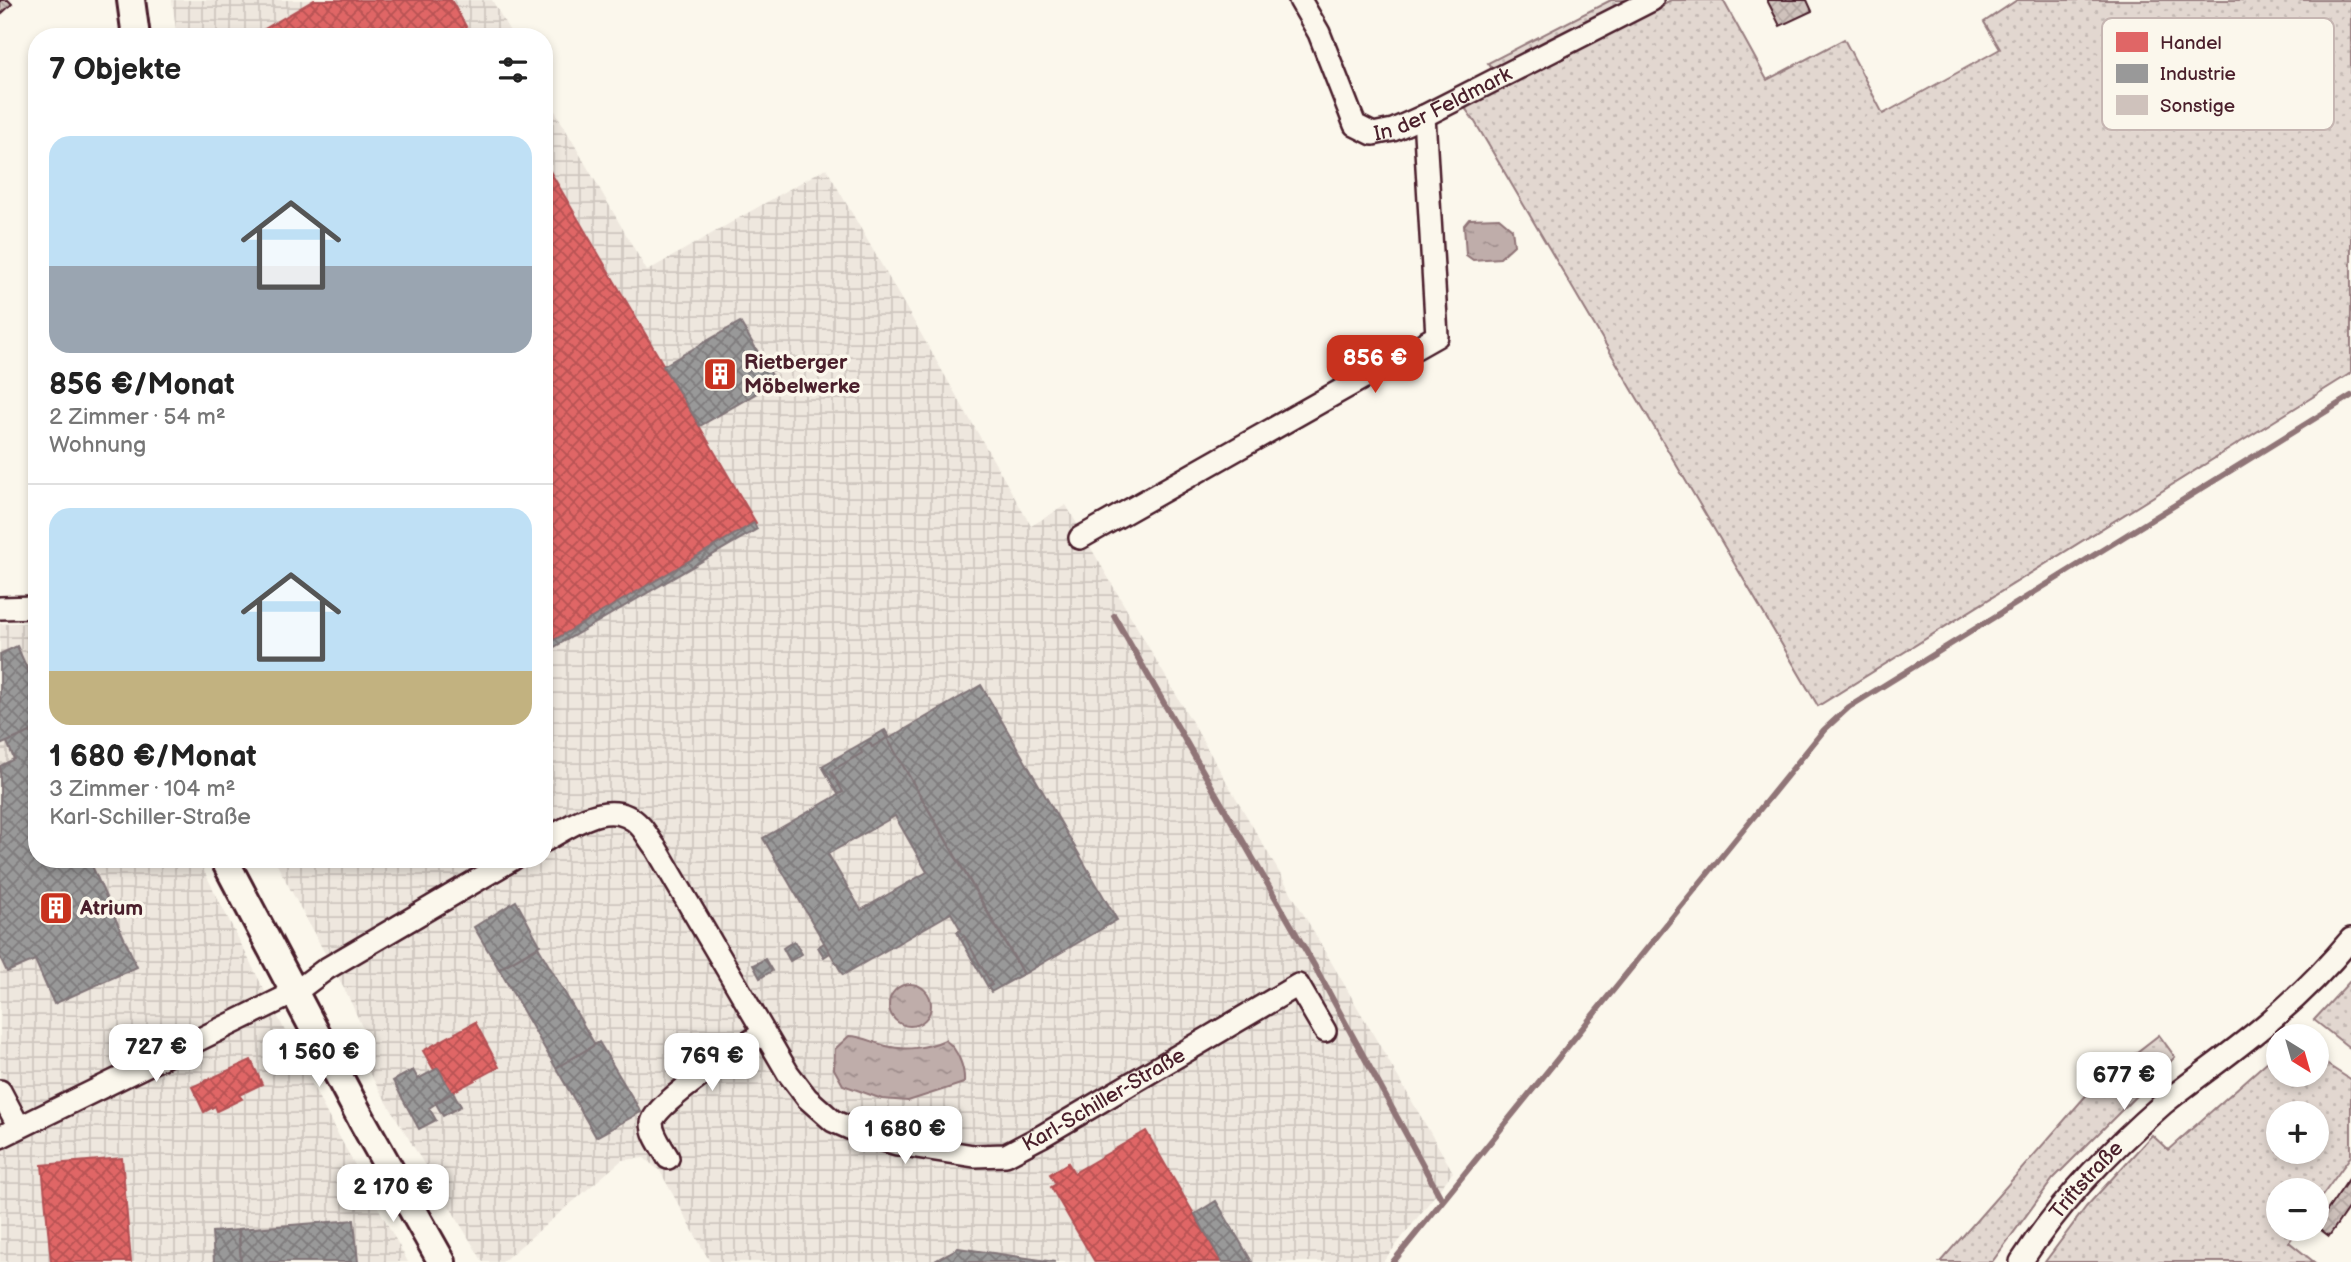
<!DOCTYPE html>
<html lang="de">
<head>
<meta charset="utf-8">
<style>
	:root { --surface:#fff; --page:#f2f2f2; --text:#222; --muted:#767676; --line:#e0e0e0; --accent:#c8321e }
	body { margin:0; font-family:"Balsamiq Sans",sans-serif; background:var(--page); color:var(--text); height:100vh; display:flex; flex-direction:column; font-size:26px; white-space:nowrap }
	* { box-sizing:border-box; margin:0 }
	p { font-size:23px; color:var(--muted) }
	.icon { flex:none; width:38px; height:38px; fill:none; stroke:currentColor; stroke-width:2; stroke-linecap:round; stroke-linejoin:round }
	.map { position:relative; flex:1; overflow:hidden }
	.panel { position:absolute; left:28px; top:28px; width:525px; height:840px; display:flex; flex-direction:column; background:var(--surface); border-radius:28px; box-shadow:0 4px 10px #0003 }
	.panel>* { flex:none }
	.needle { width:46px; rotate:143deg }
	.fabs { position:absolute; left:2266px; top:1024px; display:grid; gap:14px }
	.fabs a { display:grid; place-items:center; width:63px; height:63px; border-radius:50%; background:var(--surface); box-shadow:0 4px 10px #0003; font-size:35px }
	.price { position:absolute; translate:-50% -60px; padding:0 16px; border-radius:14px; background:#fff; color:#222; font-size:23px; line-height:46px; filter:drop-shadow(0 2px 4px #0008) }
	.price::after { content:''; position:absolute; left:50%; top:42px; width:21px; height:16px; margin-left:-10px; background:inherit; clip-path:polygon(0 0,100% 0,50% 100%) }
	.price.current { background:var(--accent); color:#fff }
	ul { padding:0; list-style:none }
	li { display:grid; align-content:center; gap:14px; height:371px; padding:0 21px }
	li+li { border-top:2px solid var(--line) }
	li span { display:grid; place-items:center; height:217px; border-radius:21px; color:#555 }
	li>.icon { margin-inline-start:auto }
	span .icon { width:126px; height:126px; fill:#fffc; stroke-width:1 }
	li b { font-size:30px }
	h2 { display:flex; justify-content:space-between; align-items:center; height:84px; padding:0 21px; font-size:30px }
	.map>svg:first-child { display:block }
	.industrial { fill:url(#industrial-grid) }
	.grass { fill:url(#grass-dots); stroke:#967b7e; stroke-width:2; fill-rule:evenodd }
	.water { fill:url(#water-ripples); stroke:#907477; stroke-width:2 }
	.shops { fill:url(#shops-cross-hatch); stroke:#b35154; stroke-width:2 }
	.industry { fill:url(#industry-cross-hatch); stroke:#817478; stroke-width:2; fill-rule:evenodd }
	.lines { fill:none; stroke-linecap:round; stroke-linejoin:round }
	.stream { stroke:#907477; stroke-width:6 }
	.building { fill:url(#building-cross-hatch); stroke:#4a1f2b; stroke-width:2 }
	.minor-casing { stroke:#4a1f2b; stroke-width:26 }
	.major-casing { stroke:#4a1f2b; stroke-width:32 }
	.minor { stroke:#fbf7ec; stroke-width:21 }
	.major { stroke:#fbf7ec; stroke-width:26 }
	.labels { text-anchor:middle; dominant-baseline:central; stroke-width:7; stroke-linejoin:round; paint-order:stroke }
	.street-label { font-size:21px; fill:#4a1f2b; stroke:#fbf7ec }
	.poi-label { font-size:21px; font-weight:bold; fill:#4a1f2b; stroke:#fbf7ec; text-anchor:start }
	.key { fill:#fbf7ec; stroke:#c6b6b2; stroke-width:2 }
	.key-label { font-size:19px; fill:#4a1f2b }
</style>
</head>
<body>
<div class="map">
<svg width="2351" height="1262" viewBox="0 0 2351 1262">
	<defs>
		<pattern id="industrial-grid" width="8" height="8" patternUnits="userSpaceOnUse" patternTransform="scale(1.75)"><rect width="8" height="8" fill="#eee7de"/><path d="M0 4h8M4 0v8" fill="none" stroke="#cec6bf"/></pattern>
		<pattern id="grass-dots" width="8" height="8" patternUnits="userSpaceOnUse" patternTransform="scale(1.75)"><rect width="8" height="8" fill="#e2d7d0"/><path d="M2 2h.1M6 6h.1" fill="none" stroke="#c3b8b3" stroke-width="1.8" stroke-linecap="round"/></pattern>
		<pattern id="water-ripples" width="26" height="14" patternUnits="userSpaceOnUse" patternTransform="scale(1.75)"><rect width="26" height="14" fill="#bfadaa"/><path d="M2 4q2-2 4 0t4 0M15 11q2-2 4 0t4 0" fill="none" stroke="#9d8c8b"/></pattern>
		<pattern id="shops-cross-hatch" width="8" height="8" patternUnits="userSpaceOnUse" patternTransform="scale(1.75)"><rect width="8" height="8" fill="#e06666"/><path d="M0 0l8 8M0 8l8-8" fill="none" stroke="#b85354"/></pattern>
		<pattern id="industry-cross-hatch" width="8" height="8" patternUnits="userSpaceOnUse" patternTransform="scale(1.75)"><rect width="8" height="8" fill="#999"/><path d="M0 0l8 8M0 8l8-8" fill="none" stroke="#7f7c7d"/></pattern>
		<pattern id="building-cross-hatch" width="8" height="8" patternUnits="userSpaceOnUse" patternTransform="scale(1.75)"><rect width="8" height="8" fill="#cfc2bc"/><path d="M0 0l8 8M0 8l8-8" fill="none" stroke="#b3a6a2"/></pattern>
	</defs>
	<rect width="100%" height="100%" fill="#fbf7ec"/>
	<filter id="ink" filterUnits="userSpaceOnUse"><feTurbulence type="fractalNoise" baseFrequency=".0143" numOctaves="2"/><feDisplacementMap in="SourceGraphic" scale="14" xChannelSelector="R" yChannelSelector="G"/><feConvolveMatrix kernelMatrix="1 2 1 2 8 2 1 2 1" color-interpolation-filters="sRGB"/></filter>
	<g filter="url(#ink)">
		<path class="industrial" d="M172,0H492L513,37H177Z
			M544,92L647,271L826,168L1031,526L1066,505L1453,1172L1383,1262H710L660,1171L644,1158L622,1160L502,1262H483L368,1071L366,1062L367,1038L363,1029L348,996L274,859H544Z
			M37,623V859H198L328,1116L408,1262H0V624Z"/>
		<path class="grass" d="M1611,0H1632L1494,71L1488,63Z
			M1671,0H1723L1767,80L1844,39L1883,114L2000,49L1984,22L2017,0H2351V373L1818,706L1475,122L1465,108L1491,90Z
			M2351,980V1049L2314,1020Z
			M2159,1035L2175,1057L2053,1179L1992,1262H1940L2097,1083Z
			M2278,1052V1074H2317V1058L2351,1080V1156L2317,1203V1190H2278V1228L2299,1229L2289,1242L2314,1262H2045L2086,1207L2152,1135L2168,1150ZM2278,1113H2317V1152H2278Z"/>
		<path class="water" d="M1499,218L1512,229L1514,245L1500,258L1473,260L1466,255L1464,225L1469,219Z
			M889 1005a21 21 0 1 1 42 0a21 21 0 1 1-42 0Z
			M849,1036C863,1036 872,1042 886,1046C905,1051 927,1048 945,1040C958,1049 965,1068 964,1083L908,1101L882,1099L843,1085L834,1069L835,1049Z"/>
		<path class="shops" d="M314,0H451L472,37H251Z
			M544,161L756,523L544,646Z
			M475,1022L499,1067L451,1093L438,1068L434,1070L423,1051Z
			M251,1060L262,1084L239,1095L242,1099L217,1111L215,1106L204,1112L192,1087Z
			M1146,1131L1166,1166L1222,1262H1095L1051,1187L1056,1184L1050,1174L1068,1163L1074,1173Z
			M122,1158L131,1262H51L42,1165Z"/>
		<path class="industry" d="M740,322L776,382L700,426L663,366Z
			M754,523L757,529L544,653V646Z
			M17,646L37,691V729L0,745V654Z
			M981,685L1117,920L1024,974L883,731L885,730L890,738Z
			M883,731L887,738L872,747L870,743L860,749L862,753L831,771L843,792L838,794L822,766Z
			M30,732L37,746V859H89L137,967L54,1004L35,960L7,972L0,957V766L14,759L7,742Z
			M887,738L1023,974L991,992L988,987L992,985L985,973L964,936L960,938L957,932L961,930L951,913L843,975L763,838L843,792L831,771L862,753L860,749L870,743L872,747ZM895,816L927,872L861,910L828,854Z
			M516,901L540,945L499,969L474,927Z
			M964,936L985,973L992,985L988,987L960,938Z
			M794,941L802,954L790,961L783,948Z
			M824,943L830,953L824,957L818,947Z
			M538,947L595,1045L556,1068L499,969Z
			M765,959L772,971L760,978L753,965Z
			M599,1042L641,1112L596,1137L556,1068Z
			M438,1068L452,1093L429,1108L436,1120L419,1129L393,1081L413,1070L418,1079Z
			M453,1092L461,1106L443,1116L435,1102Z
			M1216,1201L1252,1262H1222L1195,1214Z
			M354,1220L358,1262H241L238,1229Z
			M239,1230L241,1262H214L212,1232Z
			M958,1248L1055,1262H933Z"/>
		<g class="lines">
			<path class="stream" d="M1114,616L1314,965L1442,1200
				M1393,1262L1824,730L1849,707L2351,396"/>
		</g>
		<path class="building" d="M0,0H8L12,4L0,15Z
			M1767,0H1807L1812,11L1780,26Z
			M2351,1176V1204L2329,1236L2317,1227V1225Z"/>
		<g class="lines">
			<g class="minor-casing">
				<g id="minor">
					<path id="s1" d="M1300,0L1319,33L1355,125L1373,134L1393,130L1424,116L1652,0"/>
					<path d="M1080,538L1437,336L1424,116"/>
					<path d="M0,608L37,607"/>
					<path id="s2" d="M544,841C571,826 612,795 640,826C646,832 650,841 656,848L788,1073L807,1098L833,1121L865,1135L897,1144L974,1156L1006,1155L1042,1136L1298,985L1325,1031"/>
					<path d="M0,1091L19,1127"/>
					<path d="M0,1137L294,993L326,969L513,859"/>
					<path d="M668,1158C662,1147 652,1135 652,1123C653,1104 744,1046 763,1033"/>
					<path id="s3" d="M2021,1262C2059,1203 2110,1150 2163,1104C2199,1075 2238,1049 2272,1019C2301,994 2327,968 2351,939"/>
				</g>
			</g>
			<g class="major-casing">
				<path id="major" d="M131,0L136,37
					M224,859L363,1122L442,1262"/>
			</g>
			<use href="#minor" class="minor"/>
			<use href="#major" class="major"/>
		</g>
	</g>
	<defs>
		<g id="building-square" transform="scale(1.75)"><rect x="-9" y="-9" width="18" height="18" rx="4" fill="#c8321e" stroke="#fbf7ec"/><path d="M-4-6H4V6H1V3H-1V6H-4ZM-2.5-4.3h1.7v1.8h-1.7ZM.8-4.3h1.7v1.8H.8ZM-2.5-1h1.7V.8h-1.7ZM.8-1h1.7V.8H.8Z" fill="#fff"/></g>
	</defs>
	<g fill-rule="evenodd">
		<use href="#building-square" x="720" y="374"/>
		<use href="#building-square" x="56" y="908"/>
	</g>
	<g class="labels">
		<g class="street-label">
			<text stroke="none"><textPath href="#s1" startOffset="233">In der Feldmark</textPath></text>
			<text stroke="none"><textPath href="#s2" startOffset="751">Karl-Schiller-Straße</textPath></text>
			<text stroke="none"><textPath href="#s3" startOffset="105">Triftstraße</textPath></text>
		</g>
		<g class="poi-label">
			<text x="744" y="362">Rietberger<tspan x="744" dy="24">Möbelwerke</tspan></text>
			<text x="80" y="908">Atrium</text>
		</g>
	</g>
	<rect x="2102" y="18" width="232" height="112" rx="10" class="key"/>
	<rect x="2116" y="32" width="32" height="20" fill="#e06666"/>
	<rect x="2116" y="64" width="32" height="19" fill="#999"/>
	<rect x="2116" y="95" width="32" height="20" fill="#cfc2bc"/>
	<g class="key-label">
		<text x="2160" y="49">Handel</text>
		<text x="2160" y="80">Industrie</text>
		<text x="2160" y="112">Sonstige</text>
	</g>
</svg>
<div class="fabs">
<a><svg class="needle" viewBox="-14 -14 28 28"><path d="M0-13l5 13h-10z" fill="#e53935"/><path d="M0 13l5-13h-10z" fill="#767676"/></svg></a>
<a>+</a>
<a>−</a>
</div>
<b class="price current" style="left:1375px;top:395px">856 €</b>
<b class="price" style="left:156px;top:1084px">727 €</b>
<b class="price" style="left:319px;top:1089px">1 560 €</b>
<b class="price" style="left:712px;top:1093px">769 €</b>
<b class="price" style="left:2124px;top:1112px">677 €</b>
<b class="price" style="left:905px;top:1166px">1 680 €</b>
<b class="price" style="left:393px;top:1224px">2 170 €</b>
<section class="panel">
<h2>7 Objekte<svg class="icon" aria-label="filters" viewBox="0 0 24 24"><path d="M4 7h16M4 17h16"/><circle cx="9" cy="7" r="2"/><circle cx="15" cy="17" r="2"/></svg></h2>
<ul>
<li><span style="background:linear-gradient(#bfe0f5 60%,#9aa5b1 0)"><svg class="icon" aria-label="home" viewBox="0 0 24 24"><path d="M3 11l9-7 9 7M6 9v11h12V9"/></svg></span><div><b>856 €/Monat</b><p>2 Zimmer · 54 m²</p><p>Wohnung</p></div></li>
<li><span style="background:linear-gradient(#bfe0f5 75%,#c2b280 0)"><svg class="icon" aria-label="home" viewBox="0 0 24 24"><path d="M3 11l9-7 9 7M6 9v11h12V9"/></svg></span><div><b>1 680 €/Monat</b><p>3 Zimmer · 104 m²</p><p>Karl-Schiller-Straße</p></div></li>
</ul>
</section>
</div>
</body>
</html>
